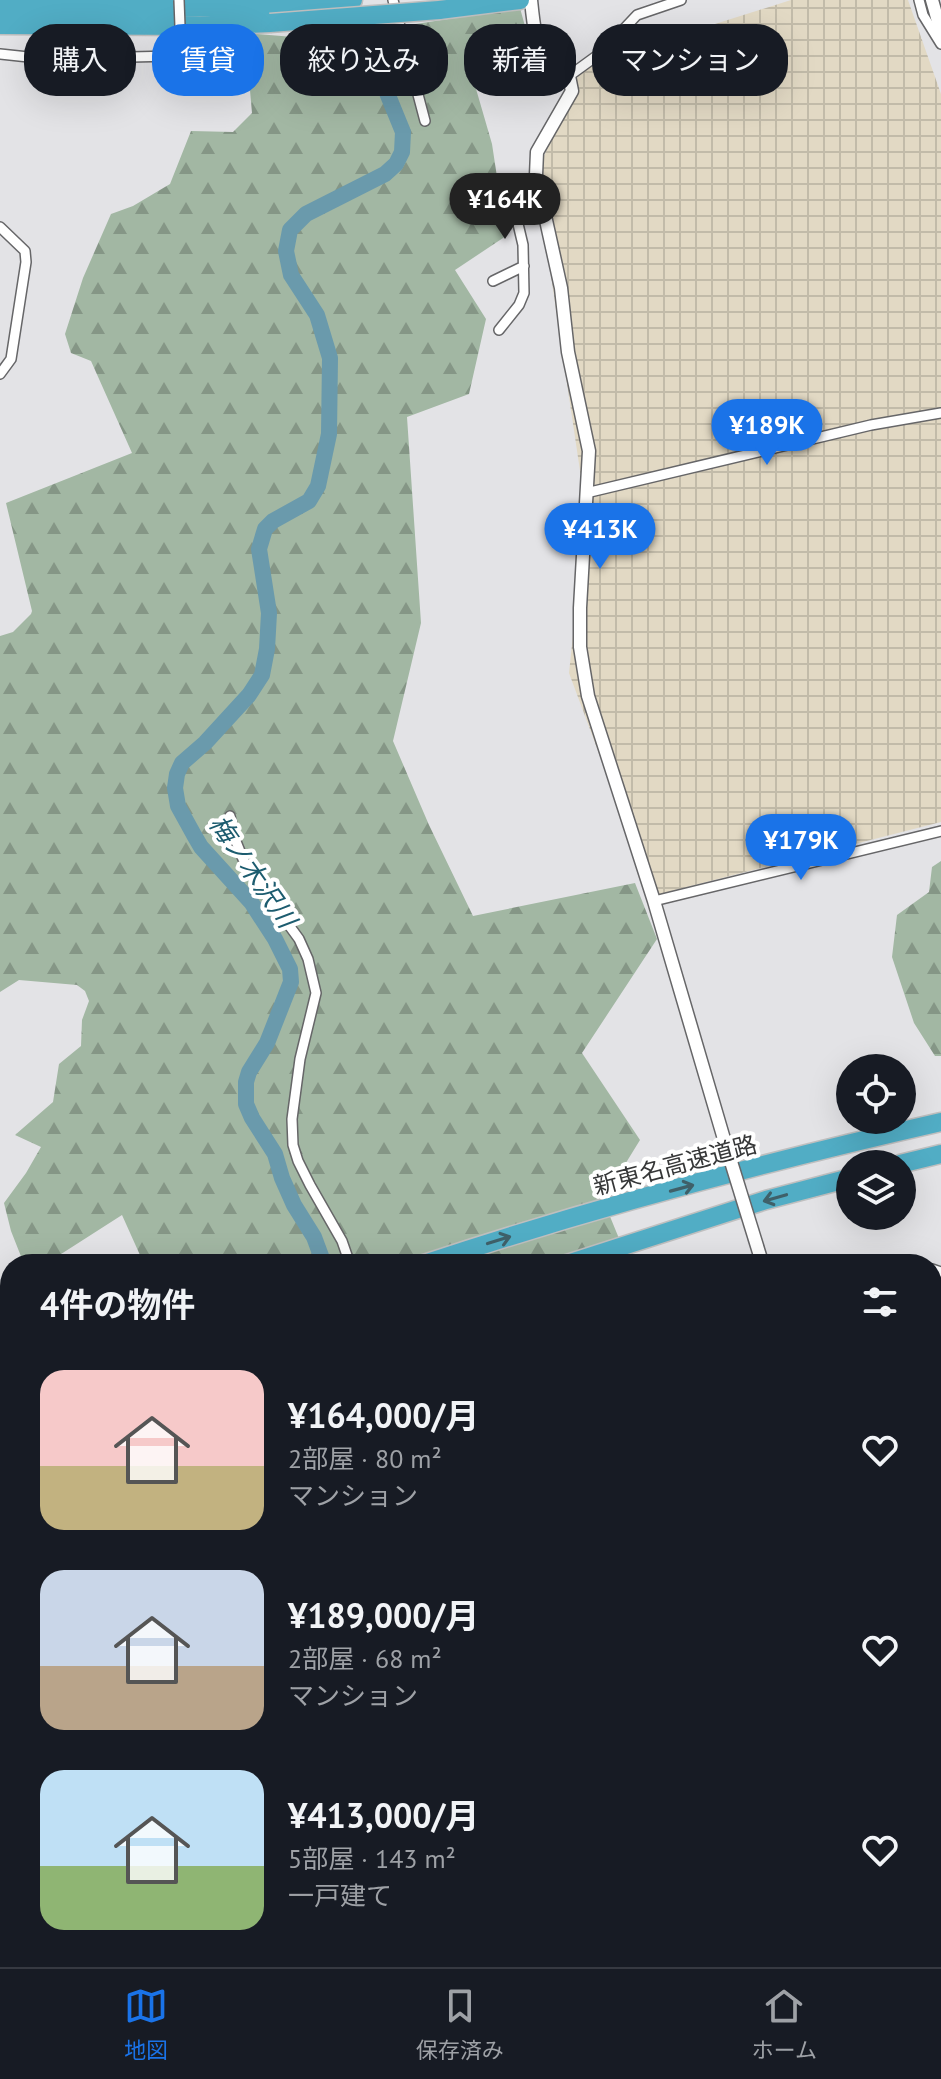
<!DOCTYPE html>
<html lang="ja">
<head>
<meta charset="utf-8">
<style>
	:root { --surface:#171b24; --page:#20242c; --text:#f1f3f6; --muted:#9ea1a6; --line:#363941; --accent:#1a73e8 }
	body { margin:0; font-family:"PT Sans","Noto Sans JP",sans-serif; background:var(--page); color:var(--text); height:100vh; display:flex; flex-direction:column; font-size:30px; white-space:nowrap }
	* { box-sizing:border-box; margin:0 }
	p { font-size:26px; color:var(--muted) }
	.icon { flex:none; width:44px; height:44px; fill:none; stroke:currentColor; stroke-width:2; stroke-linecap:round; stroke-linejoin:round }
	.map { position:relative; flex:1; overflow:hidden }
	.drawer { position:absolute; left:0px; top:1254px; width:942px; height:714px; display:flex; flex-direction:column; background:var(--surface); border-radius:32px 32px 0 0; box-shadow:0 8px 32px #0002 }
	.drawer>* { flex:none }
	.hud { position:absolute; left:24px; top:24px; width:894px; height:72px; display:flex; gap:16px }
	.fabs { position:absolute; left:836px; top:1054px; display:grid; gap:16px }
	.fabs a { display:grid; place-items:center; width:80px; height:80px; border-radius:50%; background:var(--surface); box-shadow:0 8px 32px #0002; font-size:40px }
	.price { position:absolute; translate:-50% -68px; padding:0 18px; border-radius:28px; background:var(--accent); color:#fff; font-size:26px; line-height:52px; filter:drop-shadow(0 2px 4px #0008) }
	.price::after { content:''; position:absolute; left:50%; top:48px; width:24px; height:18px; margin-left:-12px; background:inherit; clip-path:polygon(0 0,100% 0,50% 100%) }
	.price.active { background:#222; color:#fff }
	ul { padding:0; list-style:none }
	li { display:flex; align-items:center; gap:24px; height:200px; padding:0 40px }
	li span { display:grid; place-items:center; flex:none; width:224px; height:160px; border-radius:24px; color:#555 }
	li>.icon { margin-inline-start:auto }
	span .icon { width:96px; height:96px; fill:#fffc; stroke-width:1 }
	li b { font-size:34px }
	h2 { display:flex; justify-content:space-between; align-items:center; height:96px; padding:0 40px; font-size:34px }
	.pill { padding:0 28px; border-radius:32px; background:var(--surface); box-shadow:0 8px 32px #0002; font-size:28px; line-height:72px }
	.pill.active { background:var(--accent); color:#fff }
	.dock { display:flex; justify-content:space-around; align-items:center; height:112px; border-top:2px solid var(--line); background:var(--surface); font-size:22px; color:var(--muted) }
	.dock a { display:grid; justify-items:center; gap:4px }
	.dock .active { color:var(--accent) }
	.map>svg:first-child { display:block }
	.industrial { fill:url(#industrial-grid) }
	.grass { fill:url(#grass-dots) }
	.forest { fill:url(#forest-firs) }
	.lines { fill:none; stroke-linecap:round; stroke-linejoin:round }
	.river { stroke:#6a9aac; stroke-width:16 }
	.minor-casing { stroke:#666668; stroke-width:12 }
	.tertiary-casing { stroke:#666668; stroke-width:15 }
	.motorway-casing { stroke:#bfbfbf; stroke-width:21 }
	.minor { stroke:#fff; stroke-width:9 }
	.tertiary { stroke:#fff; stroke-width:12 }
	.motorway { stroke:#51adc5; stroke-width:18 }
	.minor-bridge-casing { stroke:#666668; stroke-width:12; stroke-linecap:butt }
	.tertiary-bridge-casing { stroke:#666668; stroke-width:15; stroke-linecap:butt }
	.motorway-bridge-casing { stroke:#bfbfbf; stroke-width:21; stroke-linecap:butt }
	.minor-bridge { stroke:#fff; stroke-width:9 }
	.tertiary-bridge { stroke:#fff; stroke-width:12 }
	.motorway-bridge { stroke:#51adc5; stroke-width:18 }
	.oneway { stroke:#3f6069 }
	.labels { text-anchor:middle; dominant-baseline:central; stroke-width:8; stroke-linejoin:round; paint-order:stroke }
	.street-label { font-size:24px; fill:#363738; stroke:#fff }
	.water-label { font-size:26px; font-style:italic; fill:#1c5c6f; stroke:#fff }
</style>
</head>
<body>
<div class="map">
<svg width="941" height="1967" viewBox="0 0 941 1967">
	<defs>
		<pattern id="industrial-grid" width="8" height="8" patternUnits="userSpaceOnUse" patternTransform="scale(2)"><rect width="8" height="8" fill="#e2d9c4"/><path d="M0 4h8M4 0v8" fill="none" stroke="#c2bba9"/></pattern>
		<pattern id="grass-dots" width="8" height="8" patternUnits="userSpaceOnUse" patternTransform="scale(2)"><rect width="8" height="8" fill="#a2b7a3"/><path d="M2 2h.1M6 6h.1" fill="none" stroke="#859686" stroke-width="1.8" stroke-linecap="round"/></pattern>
		<pattern id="forest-firs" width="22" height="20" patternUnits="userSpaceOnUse" patternTransform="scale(2)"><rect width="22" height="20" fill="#a2b7a3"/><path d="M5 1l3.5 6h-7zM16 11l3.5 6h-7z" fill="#859686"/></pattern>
	</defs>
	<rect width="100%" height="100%" fill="#e3e3e6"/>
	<path class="industrial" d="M791,0H908L941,94V822L652,896L569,673L586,511L536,175L582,66Z"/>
	<path class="grass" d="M941,1392V1554L932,1556V1394Z"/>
	<path class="forest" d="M520,8L537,70L472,75L492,144L506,236L455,270L486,319L469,394L407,417L421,623L393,741L429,825L473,916L635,883L657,939L582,1053L640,1140L608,1192L602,1197L618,1236L634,1264H144L122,1215L58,1256L24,1264L11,1231L4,1203L26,1173L41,1147L15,1135L53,1102L59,1064L81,1046L82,1020L89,1001L85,991L77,985L19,980L0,992V636L13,632L31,614L32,611L6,503L132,453L91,361L71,353L65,334L83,278L111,214L133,206L170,184L191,131L233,132L252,113L245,33L318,39Z
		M941,861V1056H935L914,1023L892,957L897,915L929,892L932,867Z
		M10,1381V1958H932V1946L941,1948V1967H0V1385Z"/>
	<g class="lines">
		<path class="river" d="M324,1264L314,1237L294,1205L282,1178L275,1154L252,1118L246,1104V1082L249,1072L267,1043L291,982L290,969L275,939L251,902L201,847L194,835L178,806L175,788L177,774L182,763L205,743L249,695L262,675L267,649L269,613L259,549L265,529L273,521L309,501L318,486L329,434L330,358L317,315L291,275L286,251L290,230L306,214L385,174L396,164L402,152L403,132L385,88L345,7
			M233,1967L237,1958"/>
		<g class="minor-casing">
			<path id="minor" d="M393,0L425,121
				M919,0L923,15L941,44
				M0,54L47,59L173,56L181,53
				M569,76L602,52L637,15L681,0
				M0,227L25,251L26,262L11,359L0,374
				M493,281L524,266
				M499,330L519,305L524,293L523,245L514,207L517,195L536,175
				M586,493L871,425L941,413
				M230,816L235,839L243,859L256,880L299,939L308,959L316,993L300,1059L292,1119L293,1145L298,1161L310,1185L342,1241L350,1264
				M654,901L941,831
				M932,1269L941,1272
				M932,1331L941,1329
				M932,1388L941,1386
				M932,1585L941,1584
				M932,1667L941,1702
				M932,1859L941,1865
				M932,1919L941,1923"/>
		</g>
		<g class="tertiary-casing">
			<path id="tertiary" d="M531,0C533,20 535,45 547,62C552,69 561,72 569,76L572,91L537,152L536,175L561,288L568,352L589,451L580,608V647L588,696L654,901L724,1139
				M932,0L941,32
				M932,1794L941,1801"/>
		</g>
		<g class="motorway-casing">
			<path id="motorway" d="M0,8C118,9 235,10 353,0
				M439,10L520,0
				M0,25L200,26L270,23
				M900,1164L941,1154
				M424,1264C592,1208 769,1161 941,1122
				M567,1264L766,1200L850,1178
				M0,1420L10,1416
				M0,1492L10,1487"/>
		</g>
		<use href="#minor" class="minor"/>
		<use href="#tertiary" class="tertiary"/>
		<use href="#motorway" class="motorway"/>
		<g class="minor-bridge-casing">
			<path id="minor-bridge" d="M179,0L181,53"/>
		</g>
		<g class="tertiary-bridge-casing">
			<path id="tertiary-bridge" d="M724,1139L761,1259"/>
		</g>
		<g class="motorway-bridge-casing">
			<path id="motorway-bridge" d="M270,23L439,10"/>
		</g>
		<use href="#minor-bridge" class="minor-bridge"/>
		<use href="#tertiary-bridge" class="tertiary-bridge"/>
		<use href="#motorway-bridge" class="motorway-bridge"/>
	</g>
	<defs><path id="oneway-shaft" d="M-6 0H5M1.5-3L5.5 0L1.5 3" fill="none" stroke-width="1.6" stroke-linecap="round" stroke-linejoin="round" transform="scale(2)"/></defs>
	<g class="oneway">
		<use href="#oneway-shaft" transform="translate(682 1188) rotate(-15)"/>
		<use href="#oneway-shaft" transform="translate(775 1198) rotate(164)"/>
		<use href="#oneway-shaft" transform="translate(499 1240) rotate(-17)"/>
	</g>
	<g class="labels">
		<g class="street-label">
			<text transform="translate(675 1165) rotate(-15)">新東名高速道路</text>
		</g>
		<g class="water-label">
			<text transform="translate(253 871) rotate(55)">梅ノ木沢川</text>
		</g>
	</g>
</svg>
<div class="fabs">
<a><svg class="icon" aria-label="locate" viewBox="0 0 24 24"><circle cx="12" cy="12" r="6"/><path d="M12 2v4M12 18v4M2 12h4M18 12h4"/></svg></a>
<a><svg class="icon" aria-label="layers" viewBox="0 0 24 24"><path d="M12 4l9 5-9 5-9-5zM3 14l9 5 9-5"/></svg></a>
</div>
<b class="price active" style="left:505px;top:241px">¥164K</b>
<b class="price" style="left:767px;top:467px">¥189K</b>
<b class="price" style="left:600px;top:571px">¥413K</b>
<b class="price" style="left:801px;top:882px">¥179K</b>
<div class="hud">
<a class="pill">購入</a>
<a class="pill active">賃貸</a>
<a class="pill">絞り込み</a>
<a class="pill">新着</a>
<a class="pill">マンション</a>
</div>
<section class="drawer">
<h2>4件の物件<svg class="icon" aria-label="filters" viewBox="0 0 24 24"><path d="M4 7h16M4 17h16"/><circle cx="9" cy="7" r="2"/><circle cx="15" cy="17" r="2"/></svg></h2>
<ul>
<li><span style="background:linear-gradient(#f6c9c9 60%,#c2b280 0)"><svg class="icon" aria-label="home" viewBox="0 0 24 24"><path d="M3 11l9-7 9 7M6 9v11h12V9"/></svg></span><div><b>¥164,000/月</b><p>2部屋 · 80 m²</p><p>マンション</p></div><svg class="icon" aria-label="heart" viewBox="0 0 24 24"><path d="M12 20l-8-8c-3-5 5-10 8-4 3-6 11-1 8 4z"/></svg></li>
<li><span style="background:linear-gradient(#c9d6e8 60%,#b9a48a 0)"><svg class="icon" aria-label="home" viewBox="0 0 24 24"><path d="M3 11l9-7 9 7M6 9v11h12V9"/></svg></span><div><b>¥189,000/月</b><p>2部屋 · 68 m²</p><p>マンション</p></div><svg class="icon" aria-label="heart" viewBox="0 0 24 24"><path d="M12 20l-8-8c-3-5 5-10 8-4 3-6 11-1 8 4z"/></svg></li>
<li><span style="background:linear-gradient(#bfe0f5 60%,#8fb573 0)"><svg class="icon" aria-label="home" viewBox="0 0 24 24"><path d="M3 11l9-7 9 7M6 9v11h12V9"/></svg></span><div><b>¥413,000/月</b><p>5部屋 · 143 m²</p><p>一戸建て</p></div><svg class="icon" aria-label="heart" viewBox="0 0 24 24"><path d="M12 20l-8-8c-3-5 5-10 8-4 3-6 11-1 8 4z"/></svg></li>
</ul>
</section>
</div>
<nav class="dock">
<a class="active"><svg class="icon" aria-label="map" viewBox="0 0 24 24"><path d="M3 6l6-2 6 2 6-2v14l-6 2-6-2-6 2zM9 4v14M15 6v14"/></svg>地図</a>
<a><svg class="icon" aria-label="saved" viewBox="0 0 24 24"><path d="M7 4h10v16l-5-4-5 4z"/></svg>保存済み</a>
<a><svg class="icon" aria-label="home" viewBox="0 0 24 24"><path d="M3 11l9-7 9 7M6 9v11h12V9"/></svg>ホーム</a>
</nav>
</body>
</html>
